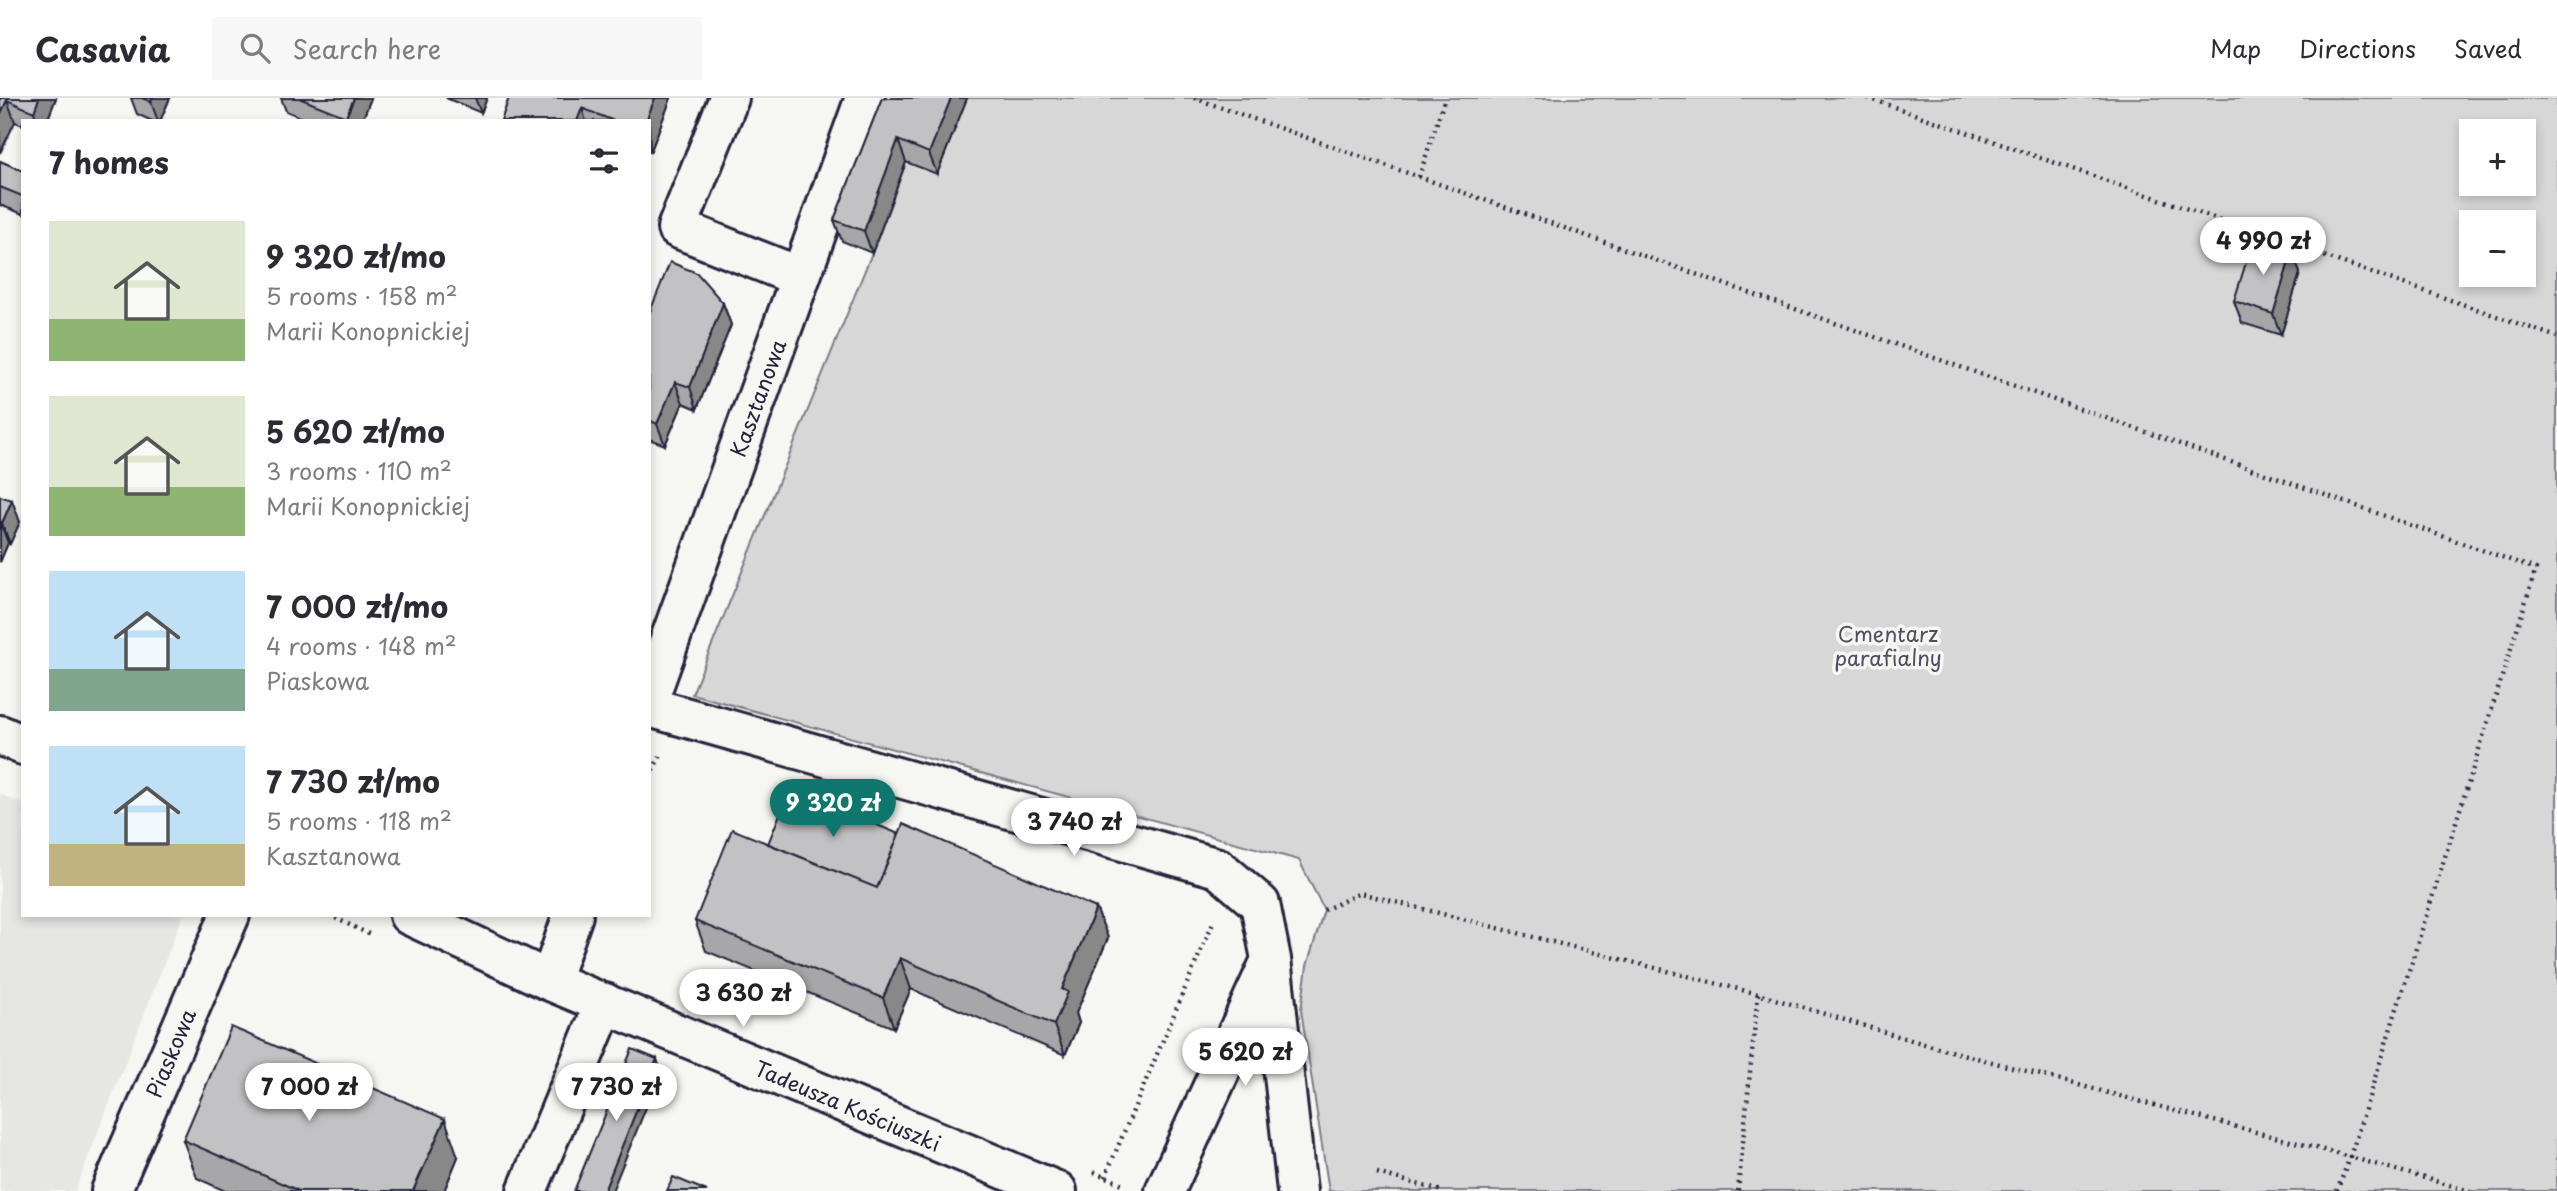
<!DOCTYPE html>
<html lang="en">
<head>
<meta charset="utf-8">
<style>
	:root { --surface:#fff; --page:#f7f7f7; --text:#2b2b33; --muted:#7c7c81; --line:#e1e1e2; --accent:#0f766e }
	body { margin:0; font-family:"Playpen Sans",sans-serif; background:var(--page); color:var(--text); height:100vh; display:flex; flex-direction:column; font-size:26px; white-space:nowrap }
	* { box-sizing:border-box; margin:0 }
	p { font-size:23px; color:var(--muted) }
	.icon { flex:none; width:38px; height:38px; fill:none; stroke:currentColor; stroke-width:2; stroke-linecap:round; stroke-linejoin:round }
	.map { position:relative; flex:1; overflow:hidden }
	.sheet { position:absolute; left:21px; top:21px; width:630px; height:798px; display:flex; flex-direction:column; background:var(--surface); border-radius:0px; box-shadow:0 4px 10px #0003 }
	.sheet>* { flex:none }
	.fabs { position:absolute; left:2459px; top:21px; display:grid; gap:14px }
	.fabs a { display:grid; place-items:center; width:77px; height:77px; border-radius:0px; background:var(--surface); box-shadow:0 4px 10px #0003; font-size:35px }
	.price { position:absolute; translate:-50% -60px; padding:0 16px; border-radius:24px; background:#fff; color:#222; font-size:23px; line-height:46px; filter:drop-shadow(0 2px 4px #0008) }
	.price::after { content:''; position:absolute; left:50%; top:42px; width:21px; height:16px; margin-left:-10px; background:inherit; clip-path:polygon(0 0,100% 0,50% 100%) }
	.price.current { background:var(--accent); color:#fff }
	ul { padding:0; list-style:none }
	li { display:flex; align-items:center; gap:21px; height:175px; padding:0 28px }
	li span { display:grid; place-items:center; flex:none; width:196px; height:140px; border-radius:0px; color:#555 }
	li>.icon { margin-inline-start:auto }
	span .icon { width:84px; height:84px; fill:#fffc; stroke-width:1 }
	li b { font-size:30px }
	h2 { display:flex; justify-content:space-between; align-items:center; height:84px; padding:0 28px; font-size:30px }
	header { display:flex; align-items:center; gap:42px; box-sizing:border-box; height:98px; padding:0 35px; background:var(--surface); border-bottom:2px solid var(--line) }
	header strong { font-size:33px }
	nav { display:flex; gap:38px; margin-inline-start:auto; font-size:24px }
	.search { width:490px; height:63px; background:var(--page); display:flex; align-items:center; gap:18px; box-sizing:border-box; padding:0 24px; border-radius:0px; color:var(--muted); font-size:26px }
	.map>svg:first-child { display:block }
	.built { fill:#e6e6e4 }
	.green { fill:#d7d7d7; stroke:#7c7c89; stroke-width:2; fill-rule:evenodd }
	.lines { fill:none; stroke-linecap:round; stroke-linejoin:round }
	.minor-casing { stroke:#22223b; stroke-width:44 }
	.path { stroke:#22223b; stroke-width:4.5; stroke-dasharray:2 5; stroke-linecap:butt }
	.minor { stroke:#f6f6f2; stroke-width:38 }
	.wall { fill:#a7a7a9; stroke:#22223b; stroke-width:2 }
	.shaded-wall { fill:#888889; stroke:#22223b; stroke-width:2 }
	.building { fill:#c2c2c4; stroke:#22223b; stroke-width:2 }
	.labels { text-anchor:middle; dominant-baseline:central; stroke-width:7; stroke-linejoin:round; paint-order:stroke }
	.street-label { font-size:21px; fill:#22223b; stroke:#f6f6f2 }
	.park-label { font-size:21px; fill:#4f4f62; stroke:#f6f6f2 }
</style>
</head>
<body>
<header>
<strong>Casavia</strong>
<div class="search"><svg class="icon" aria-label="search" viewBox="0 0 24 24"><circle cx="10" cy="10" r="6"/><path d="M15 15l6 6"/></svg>Search here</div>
<nav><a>Map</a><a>Directions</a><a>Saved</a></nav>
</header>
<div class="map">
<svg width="2557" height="1093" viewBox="0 0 2557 1093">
	<rect width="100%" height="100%" fill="#f6f6f2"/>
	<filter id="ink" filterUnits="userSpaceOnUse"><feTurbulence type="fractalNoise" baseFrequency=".0143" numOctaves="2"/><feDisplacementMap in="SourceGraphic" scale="14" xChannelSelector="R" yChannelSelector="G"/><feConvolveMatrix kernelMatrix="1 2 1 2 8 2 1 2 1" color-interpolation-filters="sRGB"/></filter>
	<g filter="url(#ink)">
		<path class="built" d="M0,696L23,706V817H183L75,1093H0Z"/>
		<path class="green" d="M967,0H2557V1093H1329L1301,912L1307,868L1324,812L1299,762L692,596L872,155L906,64ZM2471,33H2524V86H2471ZM2471,124H2524V177H2471Z"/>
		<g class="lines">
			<g class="minor-casing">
				<path id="minor" d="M729,0L677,130L800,179
					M649,600L865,0
					M649,609L1218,770L1260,806L1271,861L1297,1093
					M0,637L23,647
					M409,817L550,883L1057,1093
					M550,883L573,817
					M111,1093L230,817
					M527,1093L605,905
					M1165,1093L1271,862"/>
			</g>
			<path class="path" d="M1194,0L2536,471L2350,1059L2470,1093
				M1868,0L2557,239
				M1419,79L1445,0
				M649,678L661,657
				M1324,812L1360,795L1758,896L1928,947L2350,1059L2337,1093
				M329,817L373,838
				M1094,1074L1125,1087
				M1377,1075L1442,1093
				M1105,1079L1214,822
				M1738,1093L1758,896"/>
			<use href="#minor" class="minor"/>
		</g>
		<path class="wall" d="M0,0H56L47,23H23V27L15,24Z
			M131,0H170L160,23H152L137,16Z
			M281,0H371L362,23H310L286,13Z
			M446,0H487L481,15Z
			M509,0H671L650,55L649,23H501Z
			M882,0H967L937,76L906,64L872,155L842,143L834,122Z
			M0,63L23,73V116L0,107Z
			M2292,154L2300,175L2281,237L2242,225L2234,203Z
			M723,205L731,227L697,311L683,305L665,347L649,341V216Z
			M0,398L20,424L10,446L8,445L0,464Z
			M899,736L1096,810L1108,840L1076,915L1079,925L1065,957L911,891L894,930L706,853L695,823L768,746Z
			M183,1042L458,1059L444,1093H225L197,1080Z"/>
		<path class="shaded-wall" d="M39,0H56L47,23H37L34,14Z
			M152,0H170L160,23H158L151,4Z
			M354,0H371L362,23H348L346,19Z
			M475,0H487L481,15Z
			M655,0H671L650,55L649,23H646Z
			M951,0H967L937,76L929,55Z
			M7,2L15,24L0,55V17Z
			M582,10L586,23H577Z
			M898,42L906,64L872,155L864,133Z
			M2292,154L2300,175L2281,237L2273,216Z
			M723,205L731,227L697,311L690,289Z
			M675,284L683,305L665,347L657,326Z
			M12,402L20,424L10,446L2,425Z
			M0,424L8,445L0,464Z
			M1096,810L1108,840L1076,915L1079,925L1065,957L1054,927L1062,891Z
			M900,860L911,891L894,930L883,900Z
			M657,961L661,973L612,1093H604Z
			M445,1021L458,1059L444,1093H413Z"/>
		<path class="building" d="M0,0H39L34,14L7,2L0,17Z
			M142,0H152L151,4Z
			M299,0H354L346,19Z
			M509,0H655L646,23H614L582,10L577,23H501Z
			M882,0H951L929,55L898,42L864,133L834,122Z
			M0,63L23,73V95L22,98L0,89Z
			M2253,142L2292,154L2273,216L2234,203Z
			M670,164L697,175L723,205L690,289L675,284L657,326L649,322V216Z
			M0,398L12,402L2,425L0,423Z
			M790,691L899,736L877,790L768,746Z
			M903,726L1096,810L1062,891L1068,894L1054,927L900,860L883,900L695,823L732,731L877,790Z
			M231,929L445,1021L413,1093H299L183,1042Z
			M632,951L657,961L604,1093H574Z
			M673,1079L707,1093H667Z"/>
	</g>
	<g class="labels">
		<g class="street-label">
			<text transform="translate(757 300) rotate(-70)">Kasztanowa</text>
			<text transform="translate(170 955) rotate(-67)">Piaskowa</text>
			<text transform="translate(848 1007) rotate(23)">Tadeusza Kościuszki</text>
		</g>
		<g class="park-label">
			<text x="1888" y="535">Cmentarz<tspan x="1888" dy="24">parafialny</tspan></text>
		</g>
	</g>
</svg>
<div class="fabs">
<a>+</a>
<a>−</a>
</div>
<b class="price" style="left:2263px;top:179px">4 990 zł</b>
<b class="price current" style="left:833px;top:741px">9 320 zł</b>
<b class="price" style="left:1074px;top:760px">3 740 zł</b>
<b class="price" style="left:743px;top:931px">3 630 zł</b>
<b class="price" style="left:1245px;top:990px">5 620 zł</b>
<b class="price" style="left:309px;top:1025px">7 000 zł</b>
<b class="price" style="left:616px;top:1025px">7 730 zł</b>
<section class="sheet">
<h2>7 homes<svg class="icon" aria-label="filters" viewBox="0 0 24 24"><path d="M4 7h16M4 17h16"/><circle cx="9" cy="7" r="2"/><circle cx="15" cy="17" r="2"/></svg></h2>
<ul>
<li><span style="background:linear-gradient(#dfe7d0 70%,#8fb573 0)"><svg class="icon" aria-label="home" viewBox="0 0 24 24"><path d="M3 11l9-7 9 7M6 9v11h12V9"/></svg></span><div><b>9 320 zł/mo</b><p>5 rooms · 158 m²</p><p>Marii Konopnickiej</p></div></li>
<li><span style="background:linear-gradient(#dfe7d0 65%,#8fb573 0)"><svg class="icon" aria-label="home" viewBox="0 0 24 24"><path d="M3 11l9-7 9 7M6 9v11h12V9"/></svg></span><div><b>5 620 zł/mo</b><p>3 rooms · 110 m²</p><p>Marii Konopnickiej</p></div></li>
<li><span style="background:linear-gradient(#bfe0f5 70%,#7fa58c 0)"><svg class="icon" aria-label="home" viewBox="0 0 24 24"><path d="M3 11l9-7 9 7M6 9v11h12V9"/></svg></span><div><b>7 000 zł/mo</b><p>4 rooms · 148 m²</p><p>Piaskowa</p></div></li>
<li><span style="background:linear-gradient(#bfe0f5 70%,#c2b280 0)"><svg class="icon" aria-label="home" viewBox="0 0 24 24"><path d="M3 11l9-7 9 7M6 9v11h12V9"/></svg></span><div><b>7 730 zł/mo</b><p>5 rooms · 118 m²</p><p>Kasztanowa</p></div></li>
</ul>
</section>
</div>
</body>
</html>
